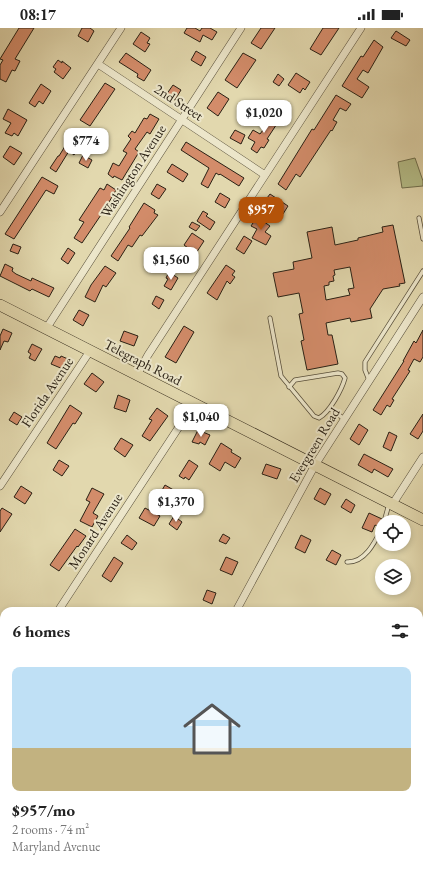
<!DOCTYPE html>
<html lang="en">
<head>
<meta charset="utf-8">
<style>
	:root { --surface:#fff; --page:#f2f2f2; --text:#222; --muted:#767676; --accent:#b45309 }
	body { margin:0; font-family:"EB Garamond",serif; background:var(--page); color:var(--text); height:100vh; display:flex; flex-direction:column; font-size:15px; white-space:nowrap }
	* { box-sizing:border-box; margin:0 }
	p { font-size:13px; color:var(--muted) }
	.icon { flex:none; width:22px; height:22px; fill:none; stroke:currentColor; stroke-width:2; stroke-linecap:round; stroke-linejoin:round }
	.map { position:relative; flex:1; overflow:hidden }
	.drawer { position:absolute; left:0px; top:579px; width:423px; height:268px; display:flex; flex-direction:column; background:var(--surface); border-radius:12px 12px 0 0; box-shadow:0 2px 6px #0003 }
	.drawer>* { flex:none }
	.buttons { position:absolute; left:375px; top:487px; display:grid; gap:8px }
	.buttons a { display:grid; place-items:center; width:36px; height:36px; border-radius:50%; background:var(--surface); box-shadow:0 2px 6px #0003; font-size:20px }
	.price { position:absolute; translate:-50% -34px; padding:0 9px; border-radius:8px; background:#fff; color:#222; font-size:13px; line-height:26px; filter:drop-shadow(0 1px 2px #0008) }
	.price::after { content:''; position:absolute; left:50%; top:24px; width:12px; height:9px; margin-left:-6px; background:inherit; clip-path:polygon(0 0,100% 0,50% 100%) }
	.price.current { background:var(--accent); color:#fff }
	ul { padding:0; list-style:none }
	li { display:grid; align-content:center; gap:8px; height:212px; padding:0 12px }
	li span { display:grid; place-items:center; height:124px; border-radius:8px; color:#555 }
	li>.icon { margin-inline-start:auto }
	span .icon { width:72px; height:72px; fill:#fffc; stroke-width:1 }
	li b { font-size:17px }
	h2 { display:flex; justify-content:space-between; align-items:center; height:48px; padding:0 12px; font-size:17px }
	.status { display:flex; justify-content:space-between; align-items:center; height:28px; padding:0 20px; background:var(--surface); direction:ltr }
	.status svg { height:11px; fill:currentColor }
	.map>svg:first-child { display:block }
	.green { fill:#b5be89; stroke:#6f6f4e }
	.building { fill:#d38c6a; stroke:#292014; fill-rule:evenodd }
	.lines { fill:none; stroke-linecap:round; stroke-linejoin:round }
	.service-casing { stroke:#574e3a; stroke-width:5 }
	.minor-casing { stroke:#574e3a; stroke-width:8 }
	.primary-casing { stroke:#292014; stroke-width:12 }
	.service { stroke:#ece6ca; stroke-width:3.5 }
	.minor { stroke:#ece6ca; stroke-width:7 }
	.primary { stroke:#e2d8ae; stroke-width:11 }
	.labels { text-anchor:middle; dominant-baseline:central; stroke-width:4; stroke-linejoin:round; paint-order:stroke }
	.street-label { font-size:14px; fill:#292014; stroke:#ece6ca }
</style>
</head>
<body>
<div class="status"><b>08:17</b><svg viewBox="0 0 49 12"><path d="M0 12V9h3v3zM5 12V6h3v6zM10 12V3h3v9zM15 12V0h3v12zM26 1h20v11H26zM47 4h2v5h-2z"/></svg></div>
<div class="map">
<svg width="423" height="847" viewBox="0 0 423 847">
	<rect width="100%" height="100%" fill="#e2d8ae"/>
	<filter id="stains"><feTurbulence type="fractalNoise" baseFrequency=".005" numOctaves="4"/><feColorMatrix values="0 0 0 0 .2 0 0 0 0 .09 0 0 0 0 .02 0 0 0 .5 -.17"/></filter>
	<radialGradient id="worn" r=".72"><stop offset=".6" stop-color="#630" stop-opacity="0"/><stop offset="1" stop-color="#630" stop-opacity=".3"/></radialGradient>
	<path class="green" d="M415,130L423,153V158L402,160L398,134Z"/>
	<path class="building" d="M19,0H34L15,31L20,33L15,43L12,42L6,54L0,51V37L3,32L0,31Z
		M82,0H90L94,3L88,14L78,8Z
		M187,0H195L200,3L202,0H210L217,4L212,12L203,7L200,14L184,5Z
		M261,0H275L261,21L251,15Z
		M323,0H339L321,27L310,21Z
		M396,3L410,12L406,18L391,10Z
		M141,4L150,10L147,15L150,16L145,24L133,16Z
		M374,12L383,19L368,45L363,42L357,51L369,59L362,70L342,58L361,28L363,29Z
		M196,23L206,29L201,38L191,32Z
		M126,25L151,42L144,53L137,49L138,46L119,34Z
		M243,25L256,32L237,60L225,52Z
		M58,32L62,35V33L71,40L63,51L54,44L56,41L53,39Z
		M296,45L310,54L305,62L303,60L300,65L288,57Z
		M278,46L284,51L279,58L273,54Z
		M105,55L115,61L90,98L80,92Z
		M41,56L51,63L43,76L39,73L35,79L29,75Z
		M173,57L181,62L175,72L166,67Z
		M218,64L229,71L218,88L207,80Z
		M336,67L351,76L346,83L340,80L333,92L337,94L332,103L331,102L300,149L296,146L286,162L278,156L312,101L314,102Z
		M8,81L27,92L18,108L14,105L12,108L5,105L11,95L3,91Z
		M277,84L282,88L267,111L269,112L264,120L261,119L257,125L251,121L255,114L248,110L253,102L260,106L263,102L264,103Z
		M150,86L159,91L150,106L147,104L135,121L139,124L122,152L114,148L113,150L108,146L113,135L119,138L127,125L123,123L131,111L128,108L132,103L135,105L144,90L147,91Z
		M75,102L85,109L74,127L69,123L56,144L50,140L58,128H59Z
		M235,102L245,107L241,116L230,110Z
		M186,114L244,150L239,158L220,146L219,147L216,145L208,160L201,156L209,140L181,122Z
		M10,118L22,125L14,137L3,129Z
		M83,127L92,132L88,140L79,135Z
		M172,136L188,146L183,154L167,144Z
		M42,149L58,158L54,166L46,162L14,211L5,206Z
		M107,156L116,162L105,181L82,215L74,210L84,194L79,192L100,160L104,162Z
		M157,156L166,161L159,171L151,166Z
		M220,165L230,171L225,180L215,174Z
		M270,166L288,178L283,186L264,174Z
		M144,175L155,182L154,185L158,187L142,208L140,207L132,219L128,217L118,233L111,228L130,200L129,199Z
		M203,183L208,186L206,188L215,194L210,202L197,193Z
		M257,189L270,198L265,204L271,208L266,217L252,210L257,201L251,198Z
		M192,194L200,198L196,203L189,199Z
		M393,197L405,255L399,256L400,258L383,261L370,281L372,290L351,294L350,290L326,295L328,307H332L338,336L307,342L301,313L304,312L299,286L303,285L299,265L278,269L273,245L294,241L293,234L312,230L307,204L332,199L335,217L358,212V210L383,204L382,199ZM350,239L354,260L348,261L350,267L326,272L324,258L329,257V254L334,253L333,248L335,247L334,242Z
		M192,205L204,213L185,242L177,236L188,220L184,217Z
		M244,208L252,213L244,226L236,221Z
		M13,216L21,219L18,226L10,223Z
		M68,220L75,225L68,236L61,231Z
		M5,236L13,240L12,243L16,246L31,253L32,250L54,260L49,269L32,261L30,263L0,248Z
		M226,237L235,243L232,247L235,249L230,256L227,253L217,272L207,265Z
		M105,238L116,245L106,259L103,257L95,274L85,269L91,257Z
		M169,244L178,250L171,262L164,258L168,251L166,250Z
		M156,268L164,272L159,281L152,276Z
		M79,282L89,287L83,298L73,292Z
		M184,298L194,304L176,335L165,329Z
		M3,301L12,305L8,314L4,313L0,322V308Z
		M423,302V329L420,334L414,331L408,342L410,343L392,371L394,372L390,379L387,377L381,387L373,382L404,333H403L414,313L416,315Z
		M124,303L138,308L134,318L120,313Z
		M32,316L42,321L35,333L29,330L31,326L28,324Z
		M55,328L60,330L61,328L68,331L63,341L51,336Z
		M92,345L104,354L96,364L84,356Z
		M118,367L130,372L126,384L114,380Z
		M70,377L82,385L75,396L73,395L56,421L47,415Z
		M157,380L168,388L150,413L142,408L152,392L149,391Z
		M14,384L22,389L17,397L9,392Z
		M423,386V403L418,411L410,406Z
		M359,396L368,402L359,417L350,411Z
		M198,402L210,407L205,417L200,414L199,416L192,414Z
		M389,404L397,408L391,423L383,419Z
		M121,410L133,417L125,429L114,421Z
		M221,415L232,422L231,424L241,430L235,440L225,434L220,443L209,436Z
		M364,426L393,441L388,449L374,441L372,445L358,437Z
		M59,432L69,438L62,448L53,442Z
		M189,432L198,438L189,452L185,449L184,451L179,448Z
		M266,436L281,441L277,451L262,446Z
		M165,457L177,464L175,468L181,472L175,481L168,476L169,474L162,469L164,465L161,464Z
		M21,458L32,465L25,476L14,469Z
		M92,460L104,466L93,485L98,488L92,499L80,493L90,474L86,472Z
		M320,460L331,466L325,477L314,471Z
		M346,471L355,477L351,485L341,479Z
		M2,480L12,486L0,504V483Z
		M145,480L160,488L154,498L139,490Z
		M369,485L382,491L379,499L375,497L372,504L362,500Z
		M174,488L182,494L177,502L169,496Z
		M75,501L86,508L78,519L77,518L59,543L50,537Z
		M223,506L230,510L226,516L219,513Z
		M127,507L137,515L132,522L121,515Z
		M301,507L311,512L305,525L295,520Z
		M332,522L341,527L336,537L326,532Z
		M114,529L123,535L111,554L102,548Z
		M226,529L238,534L232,547L220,542Z
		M207,562L216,565L212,576L203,572Z"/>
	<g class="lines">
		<g class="service-casing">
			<path id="service" d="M419,190L423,211
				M270,290L281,348L314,388L319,390C330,384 342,361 345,350L342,346L338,345L295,352L289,359
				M369,352L365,342V334L423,243
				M330,380L344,391
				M384,494L389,476
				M347,534C365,535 375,514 382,500"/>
		</g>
		<g class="minor-casing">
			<path id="minor" d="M98,36L265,147
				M0,184L121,0
				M46,301L241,0
				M137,347L148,327L361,0
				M0,458L90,323
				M392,477L423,429
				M58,583L194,376
				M236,583L315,437L423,269
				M0,671L4,665
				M422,734L423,733
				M419,803L420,801
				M334,843L340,847
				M161,847L164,843
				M306,847L309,843
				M387,847L390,843"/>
		</g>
		<g class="primary-casing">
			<path id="primary" d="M0,277L423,492"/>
		</g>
		<use href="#service" class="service"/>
		<use href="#minor" class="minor"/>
		<use href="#primary" class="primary"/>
	</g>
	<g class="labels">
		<g class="street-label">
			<text transform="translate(179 74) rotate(33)">2nd Street</text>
			<text transform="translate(133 143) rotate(-57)">Washington Avenue</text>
			<text transform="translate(143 334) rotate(27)">Telegraph Road</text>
			<text transform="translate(47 364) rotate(-56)">Florida Avenue</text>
			<text transform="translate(314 417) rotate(-59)">Evergreen Road</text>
			<text transform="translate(95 503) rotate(-57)">Monard Avenue</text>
		</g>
	</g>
	<rect width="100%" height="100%" filter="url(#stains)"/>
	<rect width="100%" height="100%" fill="url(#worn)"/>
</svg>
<div class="buttons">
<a><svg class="icon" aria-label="locate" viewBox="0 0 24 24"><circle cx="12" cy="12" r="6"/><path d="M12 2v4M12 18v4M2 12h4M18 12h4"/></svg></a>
<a><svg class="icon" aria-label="layers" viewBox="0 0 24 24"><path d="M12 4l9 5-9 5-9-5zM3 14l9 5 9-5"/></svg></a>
</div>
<b class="price" style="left:264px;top:106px">$1,020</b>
<b class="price" style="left:86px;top:134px">$774</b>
<b class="price current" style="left:261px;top:203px">$957</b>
<b class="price" style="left:171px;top:253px">$1,560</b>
<b class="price" style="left:201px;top:410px">$1,040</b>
<b class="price" style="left:176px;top:495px">$1,370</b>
<section class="drawer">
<h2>6 homes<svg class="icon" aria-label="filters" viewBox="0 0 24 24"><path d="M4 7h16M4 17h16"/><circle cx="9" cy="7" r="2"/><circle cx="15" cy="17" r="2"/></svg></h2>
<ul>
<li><span style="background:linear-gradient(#bfe0f5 65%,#c2b280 0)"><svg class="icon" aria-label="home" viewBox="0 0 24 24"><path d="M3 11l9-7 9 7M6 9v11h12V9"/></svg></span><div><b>$957/mo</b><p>2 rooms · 74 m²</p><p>Maryland Avenue</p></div></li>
</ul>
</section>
</div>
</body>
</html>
